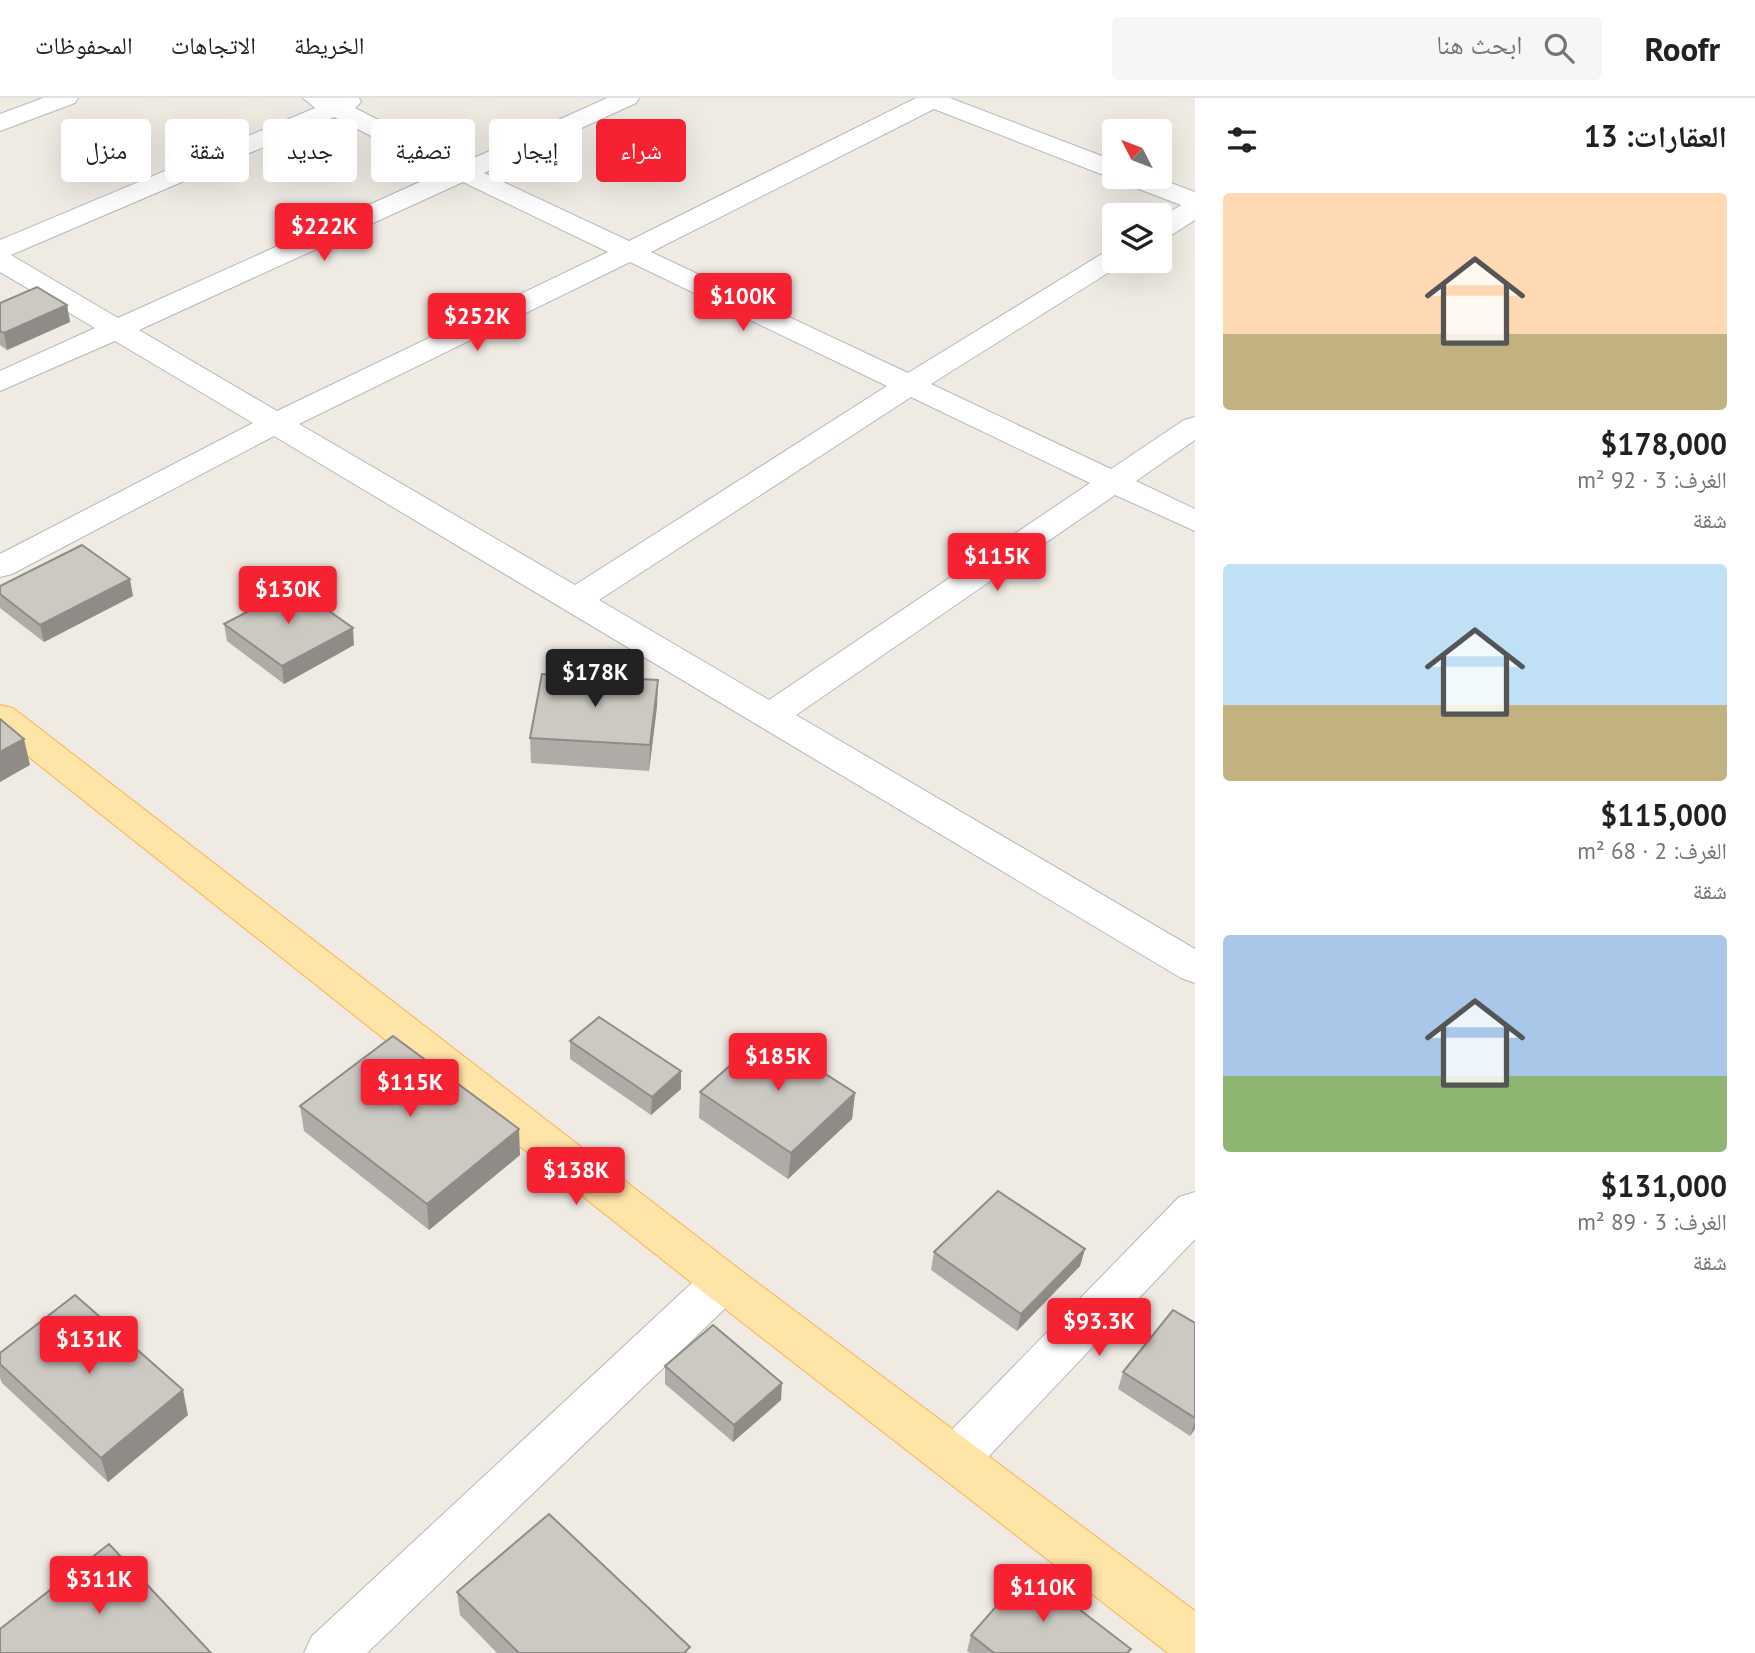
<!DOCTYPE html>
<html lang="ar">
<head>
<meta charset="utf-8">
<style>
	:root { --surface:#fff; --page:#f6f6f6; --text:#202124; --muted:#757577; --line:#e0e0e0; --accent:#f62232 }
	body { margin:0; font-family:"PT Sans","Noto Naskh Arabic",sans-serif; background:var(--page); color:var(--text); direction:rtl; height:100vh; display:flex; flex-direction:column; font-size:26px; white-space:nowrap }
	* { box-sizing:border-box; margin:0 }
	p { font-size:23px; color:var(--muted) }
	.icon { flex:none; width:38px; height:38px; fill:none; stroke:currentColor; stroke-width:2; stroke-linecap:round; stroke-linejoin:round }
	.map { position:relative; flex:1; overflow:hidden; direction:ltr }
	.side { display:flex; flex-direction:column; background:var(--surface); width:560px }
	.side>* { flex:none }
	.banner { position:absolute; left:21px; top:21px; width:665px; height:63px; direction:rtl; display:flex; gap:14px }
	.needle { width:46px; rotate:312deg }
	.controls { position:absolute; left:1102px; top:21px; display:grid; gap:14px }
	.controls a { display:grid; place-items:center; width:70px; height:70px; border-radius:7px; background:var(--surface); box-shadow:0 7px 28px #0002; font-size:35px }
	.price { position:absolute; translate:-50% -60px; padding:0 16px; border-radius:7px; background:var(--accent); color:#fff; font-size:23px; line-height:46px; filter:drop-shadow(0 2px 4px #0008) }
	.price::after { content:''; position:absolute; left:50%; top:42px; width:21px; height:16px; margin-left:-10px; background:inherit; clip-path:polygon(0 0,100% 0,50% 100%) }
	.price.current { background:#222; color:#fff }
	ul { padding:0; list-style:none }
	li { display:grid; align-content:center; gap:14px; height:371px; padding:0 28px }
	li span { display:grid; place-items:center; height:217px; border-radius:7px; color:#555 }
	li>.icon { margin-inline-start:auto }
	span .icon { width:126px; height:126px; fill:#fffc; stroke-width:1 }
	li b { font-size:30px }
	h2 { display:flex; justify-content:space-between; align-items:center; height:84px; padding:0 28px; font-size:30px }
	.chip { padding:0 24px; border-radius:7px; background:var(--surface); box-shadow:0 7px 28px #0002; font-size:24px; line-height:63px }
	.chip.current { background:var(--accent); color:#fff }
	header { display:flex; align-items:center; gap:42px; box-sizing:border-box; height:98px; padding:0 35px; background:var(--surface); border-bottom:2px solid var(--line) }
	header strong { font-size:33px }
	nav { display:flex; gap:38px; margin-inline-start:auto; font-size:24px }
	.search { width:490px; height:63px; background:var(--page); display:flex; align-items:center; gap:18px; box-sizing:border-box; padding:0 24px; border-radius:7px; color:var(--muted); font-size:26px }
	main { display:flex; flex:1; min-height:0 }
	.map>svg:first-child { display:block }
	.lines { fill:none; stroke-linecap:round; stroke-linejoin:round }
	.minor-casing { stroke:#b4b8bb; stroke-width:2 }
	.major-casing { stroke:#fcb14f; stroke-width:2 }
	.minor { fill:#fff; fill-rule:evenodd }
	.major { fill:#ffe4a8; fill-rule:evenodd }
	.wall { fill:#afaca7 }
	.shaded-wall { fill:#8f8c88 }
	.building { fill:#ccc8c2; stroke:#8f8c88; stroke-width:2 }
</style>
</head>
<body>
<header>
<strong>Roofr</strong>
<div class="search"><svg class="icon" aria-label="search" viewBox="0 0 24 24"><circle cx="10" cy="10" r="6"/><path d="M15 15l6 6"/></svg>ابحث هنا</div>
<nav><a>الخريطة</a><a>الاتجاهات</a><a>المحفوظات</a></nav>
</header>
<main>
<section class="side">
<h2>العقارات: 13<svg class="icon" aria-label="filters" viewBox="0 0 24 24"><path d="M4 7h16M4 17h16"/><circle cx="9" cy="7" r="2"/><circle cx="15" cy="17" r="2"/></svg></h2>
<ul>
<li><span style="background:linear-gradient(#ffd9b3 65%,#c2b280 0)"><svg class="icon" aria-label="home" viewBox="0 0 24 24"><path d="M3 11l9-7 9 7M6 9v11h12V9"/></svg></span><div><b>$178,000</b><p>الغرف: 3 · 92 m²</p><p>شقة</p></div></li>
<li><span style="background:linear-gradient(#bfe0f5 65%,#c2b280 0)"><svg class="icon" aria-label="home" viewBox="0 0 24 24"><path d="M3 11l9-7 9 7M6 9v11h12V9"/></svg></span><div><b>$115,000</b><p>الغرف: 2 · 68 m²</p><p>شقة</p></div></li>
<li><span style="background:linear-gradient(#a9c7e8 65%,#8fb573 0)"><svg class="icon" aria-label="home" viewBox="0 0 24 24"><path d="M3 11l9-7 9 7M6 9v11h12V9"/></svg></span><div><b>$131,000</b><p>الغرف: 3 · 89 m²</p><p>شقة</p></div></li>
</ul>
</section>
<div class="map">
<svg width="1195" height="1555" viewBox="0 0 1195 1555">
	<rect width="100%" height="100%" fill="#efebe3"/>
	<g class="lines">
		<g class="minor-casing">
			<path id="minor" d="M43,0H78L75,5L0,33V16Z
				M303,0H359L361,4L355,10L463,65L607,0H639L636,5L484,75L629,143L916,0H950L1115,63V79H1155L1195,94V122L1170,138L1160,140V120L1181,107L1123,85L1119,79L1106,78L934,11L651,154L908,275L1105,154L1115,152V163H1127L931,286L1111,371L1184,322L1195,319V342L1136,383L1195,411V433L1115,397L796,617L1195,851V885L1181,880L274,338L12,476L0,479V456L253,325L115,243L0,293V273L95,230L0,174V142L315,10ZM334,19L442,74L118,220L11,157ZM463,84L608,154L277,313L139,232ZM630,164L887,288L575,487L299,326ZM911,299L1090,385L769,602L599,502Z
				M1195,1094V1141L972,1376L955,1383L938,1376L931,1361L938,1346L1179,1099Z
				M723,1165L739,1171L746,1184L739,1197L367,1555H304L312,1538L707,1171Z"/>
		</g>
		<g class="major-casing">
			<path id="major" d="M0,607L13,610L739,1171L1195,1513V1555H1168L707,1197L0,636Z"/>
		</g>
		<use href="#minor" class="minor"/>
		<use href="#major" class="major"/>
	</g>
	<path class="wall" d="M0,205L67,207L70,224L7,252L0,247Z
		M0,488L133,498L44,544L0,510Z
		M224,526L354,547L284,586L227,543Z
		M658,582L657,608L649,673L531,665L530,640Z
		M570,943L681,991L651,1017L570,961Z
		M700,994L855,995L852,1021L788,1081L699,1020Z
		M300,1008L520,1057L429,1132L304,1033Z
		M1085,1151L1080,1168L1017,1233L931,1172L934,1154Z
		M1195,1225V1331L1190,1338L1118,1291L1123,1274Z
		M0,1255L188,1317L108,1384L2,1285L0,1280Z
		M665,1268L781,1302L733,1344L665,1286Z
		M457,1494L690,1555H497L460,1517Z
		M971,1537L1131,1551L1129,1555H970L967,1553Z"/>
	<path class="shaded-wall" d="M67,207L70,224L7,252L4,235Z
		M130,481L133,498L44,544L40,527Z
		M353,530L354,547L284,586L282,568Z
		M658,582L657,608L649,673L650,647Z
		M24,641L30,667L0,684V654Z
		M681,973V991L651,1017L652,999Z
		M855,995L852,1021L788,1081L791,1055Z
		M519,1031L520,1057L429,1132L427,1106Z
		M1085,1151L1080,1168L1017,1233L1021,1216Z
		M782,1285L781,1302L733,1344L734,1327Z
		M183,1292L188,1317L108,1384L101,1360Z
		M1195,1323V1331L1190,1338Z"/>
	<path class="building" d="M37,189L67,207L4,235L0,233V205Z
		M82,447L130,481L40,527L0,496V488Z
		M295,489L353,530L282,568L224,526Z
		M542,576L658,582L650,647L530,640Z
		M0,621L24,641L0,654Z
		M599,919L681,973L652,999L570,943Z
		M765,937L855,995L791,1055L700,994Z
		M393,938L519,1031L427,1106L300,1008Z
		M998,1093L1085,1151L1021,1216L934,1154Z
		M75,1197L183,1292L101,1360L0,1266V1255Z
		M1173,1212L1195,1225V1320L1123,1274Z
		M713,1227L782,1285L734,1327L665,1268Z
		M549,1416L690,1549L684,1555H519L457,1494Z
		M109,1446L211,1555H0V1531Z
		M1028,1472L1131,1551L1127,1555H994L971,1537Z"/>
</svg>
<div class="controls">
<a><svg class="needle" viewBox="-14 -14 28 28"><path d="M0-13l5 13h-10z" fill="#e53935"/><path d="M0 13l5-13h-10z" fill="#757577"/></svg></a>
<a><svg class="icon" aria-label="layers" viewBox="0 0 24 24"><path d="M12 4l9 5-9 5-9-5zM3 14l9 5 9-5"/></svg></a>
</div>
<b class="price" style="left:324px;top:165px">$222K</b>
<b class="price" style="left:743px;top:235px">$100K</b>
<b class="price" style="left:477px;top:255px">$252K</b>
<b class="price" style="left:997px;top:495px">$115K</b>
<b class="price" style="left:288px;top:528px">$130K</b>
<b class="price current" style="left:595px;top:611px">$178K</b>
<b class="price" style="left:778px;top:995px">$185K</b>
<b class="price" style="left:410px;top:1021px">$115K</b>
<b class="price" style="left:576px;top:1109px">$138K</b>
<b class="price" style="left:1099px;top:1260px">$93.3K</b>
<b class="price" style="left:89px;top:1278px">$131K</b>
<b class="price" style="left:99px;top:1518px">$311K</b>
<b class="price" style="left:1043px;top:1526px">$110K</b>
<div class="banner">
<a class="chip current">شراء</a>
<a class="chip">إيجار</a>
<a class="chip">تصفية</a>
<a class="chip">جديد</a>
<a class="chip">شقة</a>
<a class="chip">منزل</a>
</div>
</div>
</main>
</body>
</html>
